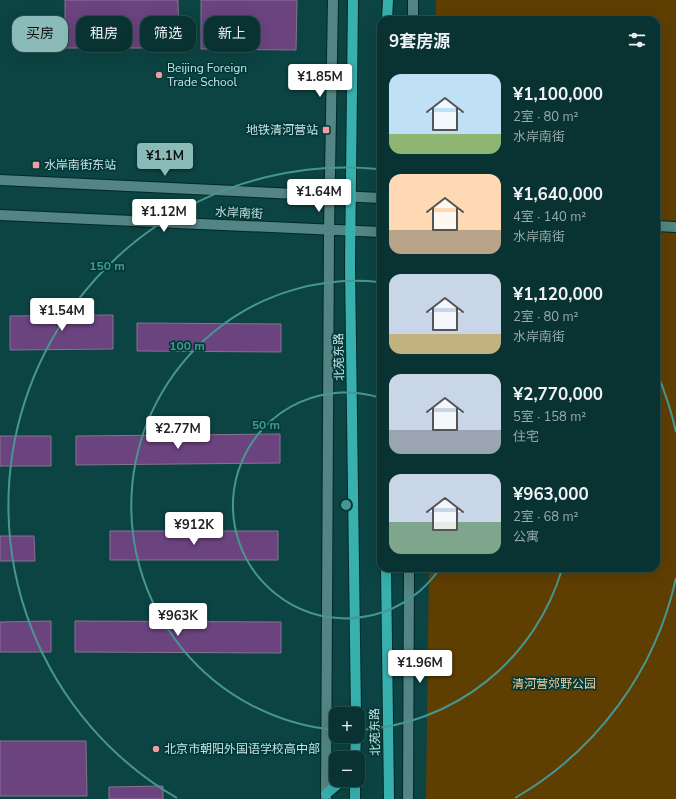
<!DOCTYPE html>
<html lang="zh">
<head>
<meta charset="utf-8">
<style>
	:root { --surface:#093332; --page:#123b3a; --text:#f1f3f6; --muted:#99aaac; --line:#294e4d; --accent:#8bbbb9 }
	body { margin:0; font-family:"Nunito Sans","Noto Sans SC",sans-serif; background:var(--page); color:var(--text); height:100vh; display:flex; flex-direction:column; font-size:15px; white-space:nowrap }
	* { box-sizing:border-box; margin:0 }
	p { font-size:13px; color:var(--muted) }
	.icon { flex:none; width:22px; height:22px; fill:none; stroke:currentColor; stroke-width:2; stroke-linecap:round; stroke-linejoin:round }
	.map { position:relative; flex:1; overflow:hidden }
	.side { position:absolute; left:377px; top:16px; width:283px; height:556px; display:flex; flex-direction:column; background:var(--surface); border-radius:12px; box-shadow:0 4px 16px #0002,0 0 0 1px var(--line) }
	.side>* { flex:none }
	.hud { position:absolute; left:12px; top:16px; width:305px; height:36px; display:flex; gap:8px }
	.controls { position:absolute; left:329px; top:707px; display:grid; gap:8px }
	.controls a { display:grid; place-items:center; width:36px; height:36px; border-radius:8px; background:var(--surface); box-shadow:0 4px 16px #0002,0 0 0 1px var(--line); font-size:20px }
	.price { position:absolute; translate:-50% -34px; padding:0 9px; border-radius:4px; background:#fff; color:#222; font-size:13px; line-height:26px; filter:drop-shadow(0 1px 2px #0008) }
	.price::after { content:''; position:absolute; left:50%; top:24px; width:12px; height:9px; margin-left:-6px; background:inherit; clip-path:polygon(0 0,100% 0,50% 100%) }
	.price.current { background:var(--accent); color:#111 }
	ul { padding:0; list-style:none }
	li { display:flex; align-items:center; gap:12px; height:100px; padding:0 12px }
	li span { display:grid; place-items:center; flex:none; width:112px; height:80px; border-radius:12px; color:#555 }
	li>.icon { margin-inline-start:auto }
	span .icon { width:48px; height:48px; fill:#fffc; stroke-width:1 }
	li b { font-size:17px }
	h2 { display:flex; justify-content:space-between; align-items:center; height:48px; padding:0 12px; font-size:17px }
	.tag { padding:0 14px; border-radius:12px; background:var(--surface); box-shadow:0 4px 16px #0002,0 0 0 1px var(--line); font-size:14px; line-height:36px }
	.tag.current { background:var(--accent); color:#111 }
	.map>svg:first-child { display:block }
	.green { fill:#5f3e02 }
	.building { fill:#6b437f; stroke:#877292 }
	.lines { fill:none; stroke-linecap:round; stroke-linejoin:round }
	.minor-casing { stroke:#002828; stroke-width:12 }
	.major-casing { stroke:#002828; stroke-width:12 }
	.minor { stroke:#528583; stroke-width:10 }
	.major { stroke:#37b0ae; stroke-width:10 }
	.ring { fill:none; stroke:#479790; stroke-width:2 }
	.poi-dot { fill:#f49aa3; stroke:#003939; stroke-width:1.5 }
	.labels { text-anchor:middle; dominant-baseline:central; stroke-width:3.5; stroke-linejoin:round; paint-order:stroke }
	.poi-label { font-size:12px; fill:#c9e3e1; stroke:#003939; text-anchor:start }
	.street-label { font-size:12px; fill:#c9e3e1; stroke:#003939 }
	.park-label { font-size:12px; fill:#f6cd99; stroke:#003939 }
	.centre { fill:#479790; stroke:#003939; stroke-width:2 }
	.ring-label { font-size:12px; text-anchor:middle; font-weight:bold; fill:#479790; stroke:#003939; stroke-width:3.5; stroke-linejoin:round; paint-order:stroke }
</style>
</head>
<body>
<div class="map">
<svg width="676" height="799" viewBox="0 0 676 799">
	<rect width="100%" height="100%" fill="#0c4443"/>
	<path class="green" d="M436,0H676V799H426L429,568H656V20H436Z"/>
	<path class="building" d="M65,0H178L179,48H65Z
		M201,0H297L296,50L201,49Z
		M113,315V349L10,350V316Z
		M137,323L281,324V352L137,351Z
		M280,434V463L76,465V436Z
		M0,436H51V466H0Z
		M110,531H278V560H110Z
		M0,536H34L35,561H0Z
		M51,621V652H0V622Z
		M75,621L281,622V653L75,652Z
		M0,741H86L87,796H0Z
		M163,786V799H109V787Z"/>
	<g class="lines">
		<g class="minor-casing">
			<path id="minor" d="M413,20V0
				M0,180L381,198
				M0,215L381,232
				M656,226L676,227
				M326,799L329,230L333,0
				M408,799L409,568"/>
		</g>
		<g class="major-casing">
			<path id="major" d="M353,0L350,266L356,714
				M387,20L388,0
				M386,568L389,799
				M355,758L356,736
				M326,794L343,780
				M355,799V780"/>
		</g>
		<use href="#minor" class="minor"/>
		<use href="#major" class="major"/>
	</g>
	<g class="ring">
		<path d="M440 568A113 113 0 1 1 381 398"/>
		<path d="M562 569A225 225 0 0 1 360 730M334 730A225 225 0 1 1 379 282"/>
		<path d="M676 578A338 338 0 0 1 515 798M177 798A338 338 0 0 1 378 169M657 373A338 338 0 0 1 676 432"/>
	</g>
	<g class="poi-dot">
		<circle cx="159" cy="75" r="4"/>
		<rect x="322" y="126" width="8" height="8" rx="2"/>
		<rect x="32" y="161" width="8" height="8" rx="2"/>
		<circle cx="156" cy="749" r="4"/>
	</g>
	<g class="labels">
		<g class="poi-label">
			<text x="167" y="68">Beijing Foreign<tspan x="167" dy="14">Trade School</tspan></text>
			<text x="318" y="130" text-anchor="end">地铁清河营站</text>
			<text x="44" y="165">水岸南街东站</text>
			<text x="164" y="749">北京市朝阳外国语学校高中部</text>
		</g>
		<g class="street-label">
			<text transform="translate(239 213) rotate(3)">水岸南街</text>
			<text transform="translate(339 357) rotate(-91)">北苑东路</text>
			<text transform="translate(375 732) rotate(-91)">北苑东路</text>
		</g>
		<g class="park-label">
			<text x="554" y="684">清河营郊野公园</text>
		</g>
	</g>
	<circle cx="346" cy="505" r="6" class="centre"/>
	<g class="ring-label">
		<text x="107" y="270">150 m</text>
		<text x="187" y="350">100 m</text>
		<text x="266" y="429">50 m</text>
	</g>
</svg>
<div class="controls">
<a>+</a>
<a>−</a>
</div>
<b class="price" style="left:320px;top:98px">¥1.85M</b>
<b class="price current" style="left:165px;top:177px">¥1.1M</b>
<b class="price" style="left:319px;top:213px">¥1.64M</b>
<b class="price" style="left:164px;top:233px">¥1.12M</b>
<b class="price" style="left:62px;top:332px">¥1.54M</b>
<b class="price" style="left:178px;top:450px">¥2.77M</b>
<b class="price" style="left:194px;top:546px">¥912K</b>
<b class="price" style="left:178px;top:637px">¥963K</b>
<b class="price" style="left:420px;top:684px">¥1.96M</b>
<div class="hud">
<a class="tag current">买房</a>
<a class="tag">租房</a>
<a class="tag">筛选</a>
<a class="tag">新上</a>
</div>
<section class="side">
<h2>9套房源<svg class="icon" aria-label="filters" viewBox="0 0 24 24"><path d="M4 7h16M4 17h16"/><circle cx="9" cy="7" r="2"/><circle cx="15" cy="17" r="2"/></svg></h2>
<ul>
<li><span style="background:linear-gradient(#bfe0f5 75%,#8fb573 0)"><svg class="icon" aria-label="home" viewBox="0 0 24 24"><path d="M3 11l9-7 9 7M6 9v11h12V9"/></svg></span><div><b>¥1,100,000</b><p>2室 · 80 m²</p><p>水岸南街</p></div></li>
<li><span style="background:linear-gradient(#ffd9b3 70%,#b9a48a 0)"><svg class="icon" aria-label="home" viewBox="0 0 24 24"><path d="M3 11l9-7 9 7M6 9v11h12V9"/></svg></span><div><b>¥1,640,000</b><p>4室 · 140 m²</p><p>水岸南街</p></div></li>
<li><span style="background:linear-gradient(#c9d6e8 75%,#c2b280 0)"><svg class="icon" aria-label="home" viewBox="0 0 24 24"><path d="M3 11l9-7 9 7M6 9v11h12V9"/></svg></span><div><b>¥1,120,000</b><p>2室 · 80 m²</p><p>水岸南街</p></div></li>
<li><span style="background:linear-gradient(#c9d6e8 70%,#9aa5b1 0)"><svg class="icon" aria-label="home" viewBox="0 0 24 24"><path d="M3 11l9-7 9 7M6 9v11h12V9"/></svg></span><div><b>¥2,770,000</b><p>5室 · 158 m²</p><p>住宅</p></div></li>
<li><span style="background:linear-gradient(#c9d6e8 60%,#7fa58c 0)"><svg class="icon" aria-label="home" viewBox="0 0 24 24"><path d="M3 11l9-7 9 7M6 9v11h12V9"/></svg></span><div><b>¥963,000</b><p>2室 · 68 m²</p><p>公寓</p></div></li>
</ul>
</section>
</div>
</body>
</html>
